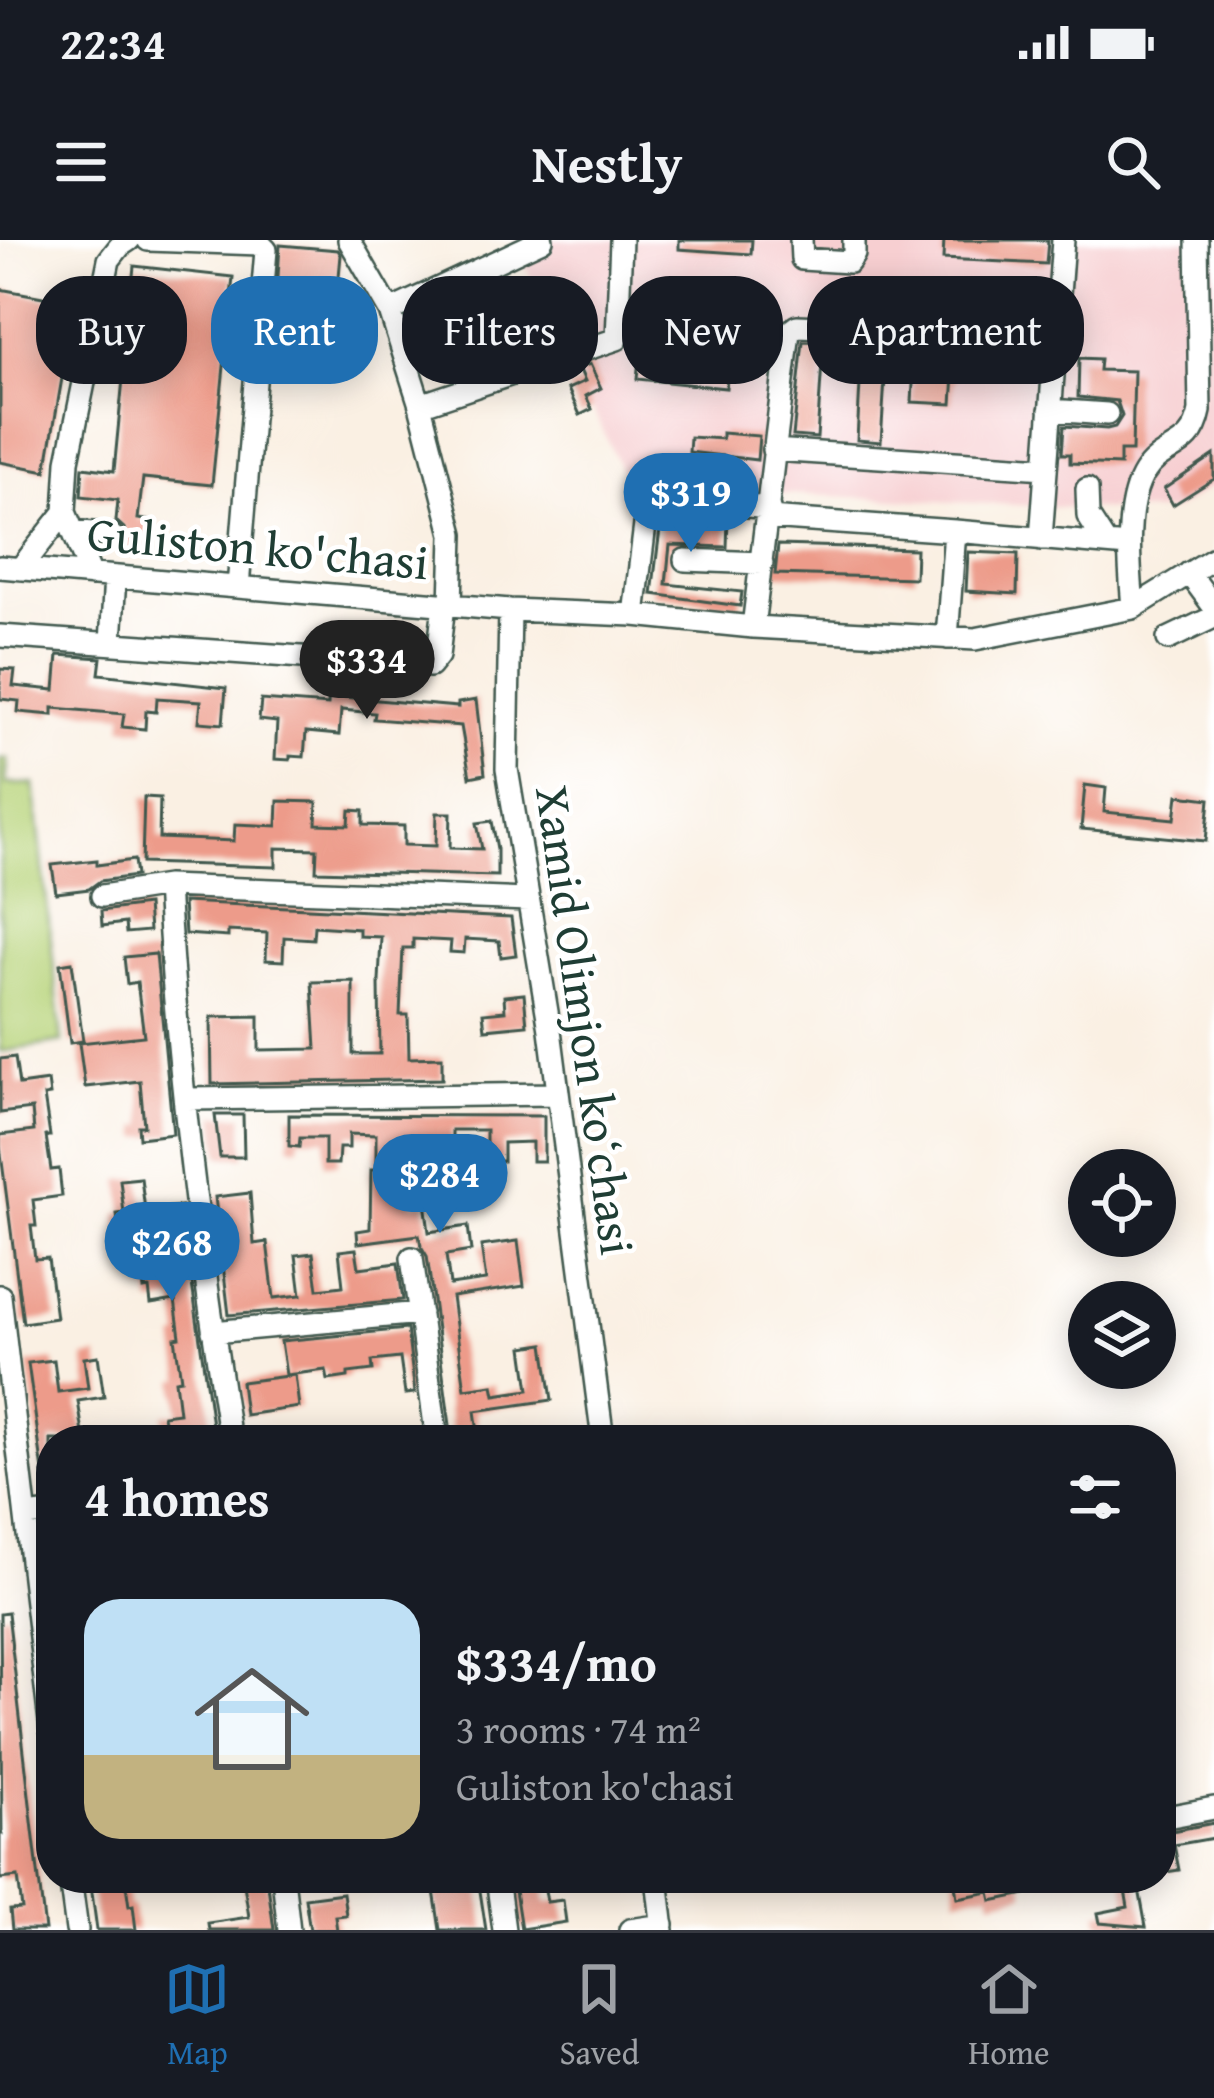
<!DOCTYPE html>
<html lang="en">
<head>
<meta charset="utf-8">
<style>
	:root { --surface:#171b24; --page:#20242c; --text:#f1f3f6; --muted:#9ea1a6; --line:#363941; --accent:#1f6fb2 }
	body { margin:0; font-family:"Gentium Book Plus",serif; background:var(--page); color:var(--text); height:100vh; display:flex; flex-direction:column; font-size:45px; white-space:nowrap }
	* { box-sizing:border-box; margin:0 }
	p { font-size:39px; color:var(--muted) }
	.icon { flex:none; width:66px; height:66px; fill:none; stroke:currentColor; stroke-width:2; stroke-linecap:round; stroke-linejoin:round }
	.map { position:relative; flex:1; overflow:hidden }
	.drawer { position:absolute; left:36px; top:1185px; width:1140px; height:468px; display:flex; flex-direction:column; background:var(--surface); border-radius:48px; box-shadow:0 6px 30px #0003 }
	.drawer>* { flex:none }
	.top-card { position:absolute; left:36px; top:36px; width:1143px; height:108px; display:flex; gap:24px }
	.buttons { position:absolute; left:1068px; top:909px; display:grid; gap:24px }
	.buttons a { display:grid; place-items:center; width:108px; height:108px; border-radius:50%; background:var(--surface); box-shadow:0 6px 30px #0003; font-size:60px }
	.price { position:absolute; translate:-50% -102px; padding:0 27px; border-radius:42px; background:var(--accent); color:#fff; font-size:39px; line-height:78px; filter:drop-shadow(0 3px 6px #0008) }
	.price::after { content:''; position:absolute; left:50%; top:72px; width:36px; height:27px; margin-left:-18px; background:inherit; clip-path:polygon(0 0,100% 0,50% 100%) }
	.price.on { background:#222; color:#fff }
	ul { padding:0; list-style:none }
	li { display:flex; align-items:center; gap:36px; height:300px; padding:0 48px }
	li span { display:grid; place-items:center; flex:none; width:336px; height:240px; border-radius:36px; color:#555 }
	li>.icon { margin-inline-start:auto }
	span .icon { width:144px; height:144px; fill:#fffc; stroke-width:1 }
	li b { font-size:51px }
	h2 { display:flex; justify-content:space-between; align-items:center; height:144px; padding:0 48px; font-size:51px }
	.chip { padding:0 42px; border-radius:48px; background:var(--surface); box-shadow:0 6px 30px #0003; font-size:42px; line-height:108px }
	.chip.on { background:var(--accent); color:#fff }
	.status { display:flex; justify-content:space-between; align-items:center; height:84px; padding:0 60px; background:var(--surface); direction:ltr }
	.status svg { height:33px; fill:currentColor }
	header { display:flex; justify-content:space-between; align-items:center; height:156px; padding:0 48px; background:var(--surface); font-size:54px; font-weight:700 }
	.dock { display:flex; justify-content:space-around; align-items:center; height:168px; border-top:3px solid var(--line); background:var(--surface); font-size:33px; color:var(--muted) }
	.dock a { display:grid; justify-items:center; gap:6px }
	.dock .on { color:var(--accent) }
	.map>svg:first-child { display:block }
	.built { fill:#f7cfd1 }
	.green { fill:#b8d47a; stroke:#6c8857; stroke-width:3 }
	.building { fill:#ed9b8a }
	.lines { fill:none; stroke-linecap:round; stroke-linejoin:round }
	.minor-casing { stroke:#40584e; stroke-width:26 }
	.minor { stroke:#fff; stroke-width:21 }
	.labels { text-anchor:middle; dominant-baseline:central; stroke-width:9; stroke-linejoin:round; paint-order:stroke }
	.street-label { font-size:48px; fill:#1f3d34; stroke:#fff }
</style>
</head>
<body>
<div class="status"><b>22:34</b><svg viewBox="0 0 49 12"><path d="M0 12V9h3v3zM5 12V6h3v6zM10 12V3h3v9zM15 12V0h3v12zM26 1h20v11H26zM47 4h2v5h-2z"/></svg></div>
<header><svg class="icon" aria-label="menu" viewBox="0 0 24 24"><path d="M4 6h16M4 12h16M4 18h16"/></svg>Nestly<svg class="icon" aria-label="search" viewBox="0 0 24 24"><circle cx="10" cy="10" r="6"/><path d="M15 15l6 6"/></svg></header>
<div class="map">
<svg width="1214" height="1690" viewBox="0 0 1214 1690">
	<rect width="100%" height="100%" fill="#fff"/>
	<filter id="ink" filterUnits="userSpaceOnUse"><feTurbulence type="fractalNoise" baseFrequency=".00833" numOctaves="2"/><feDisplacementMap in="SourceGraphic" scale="24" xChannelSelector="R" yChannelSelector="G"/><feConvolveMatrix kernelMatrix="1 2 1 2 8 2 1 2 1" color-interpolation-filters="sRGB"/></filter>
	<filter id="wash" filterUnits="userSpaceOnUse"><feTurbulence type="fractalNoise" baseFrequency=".004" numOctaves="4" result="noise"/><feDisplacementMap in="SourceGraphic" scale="48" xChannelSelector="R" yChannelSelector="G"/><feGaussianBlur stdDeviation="2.7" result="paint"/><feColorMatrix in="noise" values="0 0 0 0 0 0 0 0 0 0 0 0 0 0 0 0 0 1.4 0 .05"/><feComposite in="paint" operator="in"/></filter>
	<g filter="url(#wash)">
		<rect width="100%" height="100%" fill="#faf0e3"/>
		<path class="built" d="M513,0H1214V245L1173,271L1157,272L629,246Z"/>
		<path class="green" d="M0,519H8L6,544H34L62,802L0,812Z"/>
		<g id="blocks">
			<path class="building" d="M679,0H752L751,14L679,9Z
				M944,0H1048L1046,24L943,19Z
				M280,5L338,10L341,15L334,90L275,84Z
				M134,26L233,37L212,245L143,238L138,279L153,281L150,313L116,309L122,305L126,295L124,288L116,281L118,260L81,256L83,227L114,231Z
				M0,49L75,63L46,231L0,222Z
				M642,87L731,95L726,148L637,139Z
				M923,87L957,90L952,164L912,162L914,126L886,123L881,202L857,200L861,124L822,122L817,198L793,196L803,101L887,104V107L915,110L916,103L922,97Z
				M1079,118L1100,119L1099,130L1134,131L1132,211H1120V225L1070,223V214H1062L1064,186L1107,189L1115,187L1122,176L1117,161L1078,157Z
				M590,124L601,148L586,156L592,169L580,175L568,149L585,141L579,128Z
				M722,193L759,196L757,220L689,212L690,197L722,199Z
				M1214,215V239L1173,265L1164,249Z
				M642,224L664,225V232L691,234L690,245L655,242L641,247Z
				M662,273L728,279L727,307L670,305L666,344L742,352L740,366L652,354Z
				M778,305L916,309L915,338L775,334Z
				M968,312L1018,314L1017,354L966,351Z
				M58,415L101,418L99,434L226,448L223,484L199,482L201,461L157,458L156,472L146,471L145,489L122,487L124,474L53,468V475L18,472L19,461L0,459V429L15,430L13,446L55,450Z
				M329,448L343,449L342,457L458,467V463L476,460L485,534L470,537L461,486L374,479L375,473L341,470L339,495L306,492L304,517L290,516V520L275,519L277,482L259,480L261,460L328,465Z
				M1085,545L1106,548L1104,572L1175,579L1178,555L1210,559L1206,601L1081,589Z
				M144,557L160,558L159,598L234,601L235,584L277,586L278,561L317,562L316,584L349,585L350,570L363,571V585L404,586V605L436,606L437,573H451L450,608L482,609L477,583L492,581L497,609V636L316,631L317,609L276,608V627L142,623Z
				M97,620V625L134,620L136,636L100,641L89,649L56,653L52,625Z
				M183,662L511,678L516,715L501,717L499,701L465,699L464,713L450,712L451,701L413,699V708H403L400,775H408L409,818L442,817V839L212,844L211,777L259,776V810L316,809L312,742L353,741V814H380L379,742L381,697L359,696V689L314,686L313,699L284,697L283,721L266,720L267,693L228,691V697L185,694Z
				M147,665L149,691L126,693L125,683L102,686L101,671Z
				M156,714L173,894L139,898L138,886H144L140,841L85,847L79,803L144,796L137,742L127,744L124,717Z
				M72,722L83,801L70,803L60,724Z
				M524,754L527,785L485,789L483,773L505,771L504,756Z
				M15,817L19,845L48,841L50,855L44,856L50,896H46L51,930L59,929L62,956L33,960L36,986H31L35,1019L48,1018L56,1078L23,1083L0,906V895L34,891L32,869L0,873V819Z
				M215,875H243L244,917H220Z
				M289,875L544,876V921H532V902L503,903V921H486V890H452V904H396V946H412V964L425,962L429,992L468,986L471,1011L446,1015L450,1045L486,1040L481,1006L518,1001L524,1046L452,1057L465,1149L493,1145L495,1155L529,1150L523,1107L544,1104L552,1160L475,1171L479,1200H452L427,1016L421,1006L419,995L358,1003L357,991L370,989L371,930H376V895L349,894V908H339L338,924H325V898H300L299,907L289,906Z
				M485,928L487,953L445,956L443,931Z
				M141,938L145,970L181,966L212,1185L185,1188L187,1200H167L163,1175L179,1173L175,1140L181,1139L175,1098L180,1097L175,1060L151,1064L149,1048L144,1049L139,1011L164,1008L161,980L136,983L138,991L119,993L117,974L124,973L120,940Z
				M250,953L254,1004L267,1002L274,1058L301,1055L296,1015L313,1013L318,1049L343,1046L339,1011L356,1009L359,1028L398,1023L403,1060L229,1075L215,957Z
				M407,1089L415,1153L405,1154L400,1118L372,1121L373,1130L348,1133V1137L328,1140L326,1130L286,1135L281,1101Z
				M98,1116L104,1157L78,1161L84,1200H51V1238L44,1239L28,1123L54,1120L58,1152L88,1148L84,1118Z
				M295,1135L299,1167L245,1175L241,1142Z
				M8,1373L33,1590L45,1690H12L10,1670L22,1669L18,1637L0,1639V1594H2L0,1374Z
				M1214,1583V1598L1174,1605L1179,1630L1166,1632L1161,1593Z
				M90,1638H125L129,1666L133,1665L136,1690H97Z
				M243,1638H267L274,1690H209L208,1683L249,1677Z
				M478,1638L486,1690H440L433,1644Z
				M513,1638H543L547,1662L563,1660L566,1682L521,1689Z
				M954,1638H1022L1025,1654L992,1661L990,1652L957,1658Z
				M1123,1638H1137L1146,1687L1100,1683L1098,1673L1128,1667Z
				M343,1653L346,1675L335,1676L337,1690H310L305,1658Z"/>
		</g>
	</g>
	<g filter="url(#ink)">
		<use href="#blocks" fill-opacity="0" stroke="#40584e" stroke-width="3"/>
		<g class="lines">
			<g class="minor-casing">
				<path id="minor" d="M148,0L260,4L266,10L238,347
					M349,0L390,71L420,165L453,294L451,365
					M801,0L802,19L849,22L854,14V0
					M390,71L542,0
					M420,165L617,99L621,0
					M1050,170L1107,174
					M773,210L1046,228
					M1087,249L1088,276L1106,304
					M768,278L955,291L947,398
					M73,291L111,295
					M955,291L1128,306
					M1041,299L1063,0
					M685,320L762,323
					M0,327L510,370L634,375L753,387L975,399L1133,368L1214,318
					M20,329L65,272
					M1189,333L1214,367
					M91,335L65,272L68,221L109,20L120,6L129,0
					M1133,368C1130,331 1123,266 1144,233C1162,204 1192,213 1200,171L1197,0
					M510,370L507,529L550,790L603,1200
					M634,375L648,260L654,257L769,268
					M753,387L789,92L797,86L909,90
					M0,396L430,426L438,416L444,365
					M1168,399L1214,377
					M111,402L115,337
					M167,646C177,832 201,1017 230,1200
					M102,656L167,646L528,660
					M186,859L558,854
					M412,1018L437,1200
					M0,1056L51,1491
					M213,1092L420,1073
					M27,1276L51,1273
					M1161,1578L1214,1568
					M70,1638L77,1690
					M283,1638L289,1690
					M497,1638L504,1690
					M657,1638L663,1690
					M630,1690L663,1685"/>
			</g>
			<use href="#minor" class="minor"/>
		</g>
	</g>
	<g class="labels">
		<g class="street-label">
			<text transform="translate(258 307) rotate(5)">Guliston ko'chasi</text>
			<text transform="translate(586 780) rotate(82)">Xamid Olimjon koʻchasi</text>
		</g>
	</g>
</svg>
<div class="buttons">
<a><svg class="icon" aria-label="locate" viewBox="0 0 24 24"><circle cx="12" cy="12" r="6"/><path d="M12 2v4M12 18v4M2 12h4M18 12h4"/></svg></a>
<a><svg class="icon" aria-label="layers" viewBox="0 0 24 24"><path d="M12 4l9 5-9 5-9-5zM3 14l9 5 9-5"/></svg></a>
</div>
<b class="price" style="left:691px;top:315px">$319</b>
<b class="price on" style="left:367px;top:482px">$334</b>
<b class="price" style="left:440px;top:996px">$284</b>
<b class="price" style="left:172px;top:1064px">$268</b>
<div class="top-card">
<a class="chip">Buy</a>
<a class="chip on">Rent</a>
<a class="chip">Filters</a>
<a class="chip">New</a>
<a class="chip">Apartment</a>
</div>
<section class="drawer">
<h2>4 homes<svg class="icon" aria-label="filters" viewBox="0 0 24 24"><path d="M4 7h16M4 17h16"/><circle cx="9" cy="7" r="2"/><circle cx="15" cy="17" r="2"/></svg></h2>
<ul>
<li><span style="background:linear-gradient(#bfe0f5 65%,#c2b280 0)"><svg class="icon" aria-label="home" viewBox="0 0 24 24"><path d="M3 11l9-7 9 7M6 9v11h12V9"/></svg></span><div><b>$334/mo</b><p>3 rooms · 74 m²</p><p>Guliston ko'chasi</p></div></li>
</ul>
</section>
</div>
<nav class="dock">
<a class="on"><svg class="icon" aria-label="map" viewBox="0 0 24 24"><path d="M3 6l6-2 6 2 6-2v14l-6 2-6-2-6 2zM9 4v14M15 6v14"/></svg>Map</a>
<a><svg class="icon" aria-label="saved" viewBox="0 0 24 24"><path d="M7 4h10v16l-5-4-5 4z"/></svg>Saved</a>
<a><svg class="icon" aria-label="home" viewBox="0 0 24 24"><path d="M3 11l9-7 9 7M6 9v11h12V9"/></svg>Home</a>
</nav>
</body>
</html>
